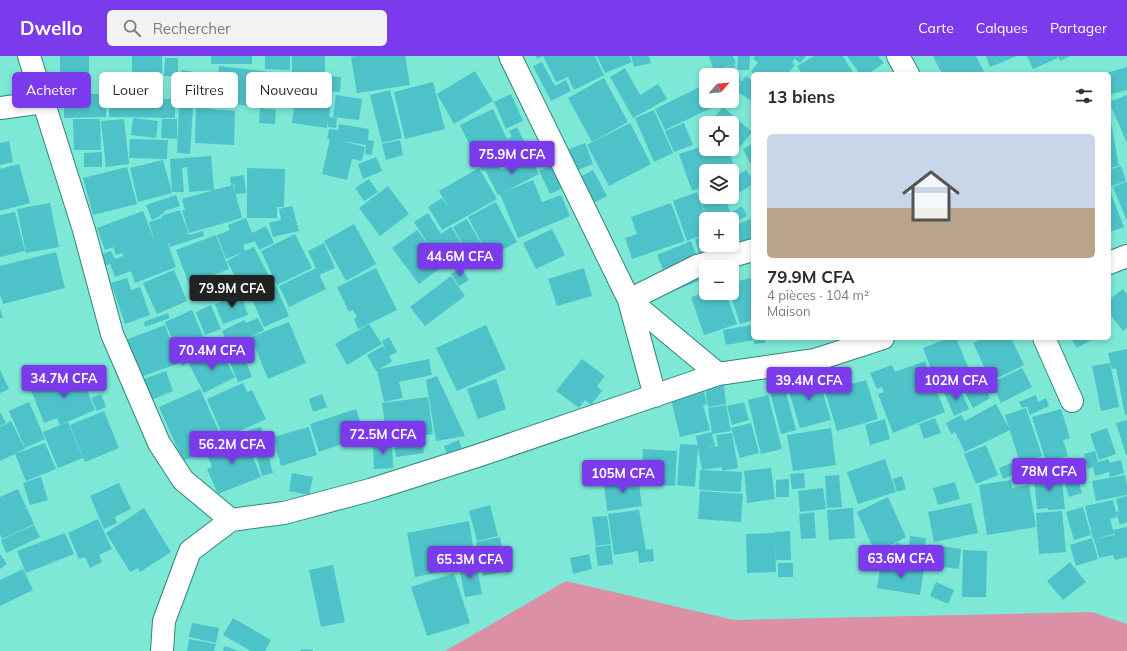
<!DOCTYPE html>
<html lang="fr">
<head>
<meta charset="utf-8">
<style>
	:root { --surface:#fff; --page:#f2f2f3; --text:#2b2b33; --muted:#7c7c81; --line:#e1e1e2; --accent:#7c3aed }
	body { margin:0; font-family:Mulish,sans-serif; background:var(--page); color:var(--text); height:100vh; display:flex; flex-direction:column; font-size:15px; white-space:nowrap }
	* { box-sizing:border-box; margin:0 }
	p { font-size:13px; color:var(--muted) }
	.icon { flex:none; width:22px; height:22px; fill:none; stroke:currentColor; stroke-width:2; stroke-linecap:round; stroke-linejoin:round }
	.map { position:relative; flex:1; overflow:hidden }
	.side { position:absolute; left:751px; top:16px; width:360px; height:268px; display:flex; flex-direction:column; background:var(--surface); border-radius:6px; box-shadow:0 2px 6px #0003 }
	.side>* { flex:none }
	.banner { position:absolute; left:12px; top:16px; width:380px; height:36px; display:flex; gap:8px }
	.needle { width:26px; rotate:63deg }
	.tools { position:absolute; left:699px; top:12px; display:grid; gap:8px }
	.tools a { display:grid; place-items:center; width:40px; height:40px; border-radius:6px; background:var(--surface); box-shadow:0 2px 6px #0003; font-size:20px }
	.price { position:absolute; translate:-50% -34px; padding:0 9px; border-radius:4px; background:var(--accent); color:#fff; font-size:13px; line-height:26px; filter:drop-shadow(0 1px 2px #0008) }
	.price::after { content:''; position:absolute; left:50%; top:24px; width:12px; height:9px; margin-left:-6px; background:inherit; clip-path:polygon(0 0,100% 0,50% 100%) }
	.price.active { background:#222; color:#fff }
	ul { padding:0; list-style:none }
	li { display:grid; align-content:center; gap:8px; height:212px; padding:0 16px }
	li+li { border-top:1px solid var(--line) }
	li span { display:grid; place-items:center; height:124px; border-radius:6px; color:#555 }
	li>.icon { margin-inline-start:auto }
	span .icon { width:72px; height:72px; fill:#fffc; stroke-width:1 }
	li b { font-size:17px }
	h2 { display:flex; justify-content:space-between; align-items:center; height:48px; padding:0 16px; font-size:17px }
	.pill { padding:0 14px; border-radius:6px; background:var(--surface); box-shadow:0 2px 6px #0003; font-size:14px; line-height:36px }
	.pill.active { background:var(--accent); color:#fff }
	header { display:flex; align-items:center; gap:24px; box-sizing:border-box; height:56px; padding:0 20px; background:var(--accent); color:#fff }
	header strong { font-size:19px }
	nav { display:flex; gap:22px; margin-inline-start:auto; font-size:14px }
	.search { width:280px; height:36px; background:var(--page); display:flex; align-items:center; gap:10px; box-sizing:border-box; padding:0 14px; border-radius:6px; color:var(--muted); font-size:15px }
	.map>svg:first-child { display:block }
	.green { fill:#dc90a6 }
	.building { fill:#4ec2c9 }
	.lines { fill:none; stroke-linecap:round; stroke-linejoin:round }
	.street-casing { stroke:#328578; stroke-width:24 }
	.street { stroke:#fff; stroke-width:22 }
</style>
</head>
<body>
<header>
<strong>Dwello</strong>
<div class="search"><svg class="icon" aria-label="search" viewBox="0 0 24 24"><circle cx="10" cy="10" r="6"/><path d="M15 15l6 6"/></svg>Rechercher</div>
<nav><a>Carte</a><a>Calques</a><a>Partager</a></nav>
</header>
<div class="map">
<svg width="1127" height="595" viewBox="0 0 1127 595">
	<rect width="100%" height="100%" fill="#7de8d5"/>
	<path class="green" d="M566,525L734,564L1092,556L1127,568V595H445Z"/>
	<path class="building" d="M60,0H89V29H60Z
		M132,0H162V20H132Z
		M211,0H252V8H211Z
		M265,0H290V14L265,13Z
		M292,0H325V19H292Z
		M356,0H405L410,29L357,37L351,1Z
		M536,0H595L604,19L574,34L568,21L556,26L543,0L537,3Z
		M597,0H629L632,6L605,17Z
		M631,0H649L651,7L634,11Z
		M709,0H733L736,7L714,15Z
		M738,0H750L749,14H737Z
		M755,0H797L792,6L795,9L787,18H754L751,15L758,7L753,2Z
		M798,0H806L800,7L795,3Z
		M814,0H843L854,18H802L797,10Z
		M847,0H878L884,7L868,18H860Z
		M933,0H976L985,18H942Z
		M986,0H1017L990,11Z
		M1027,0H1057L1058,2L1033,13Z
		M1058,0H1070L1060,5Z
		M165,2H178V21L164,20Z
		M542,6L555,30L566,24L571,35L551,45L533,10Z
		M734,8L741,26L746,20L753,25V46L736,35L741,27L732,30V19H717L715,16Z
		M219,10L279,17L275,53L215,46Z
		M1127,11V34L1109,39V18H1103Z
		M625,12L640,39L658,28L667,43L633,62L610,21Z
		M182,14L214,19L209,53L176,48Z
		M475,15L493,45L454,68L437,38Z
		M293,19L317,21L316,34L292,32Z
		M319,19L341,21L340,36L318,34Z
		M604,22L628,66L592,86L568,42Z
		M433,26L445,73L405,83L394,36Z
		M706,28V45H718L720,48L665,74L655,53Z
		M390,34L402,82L382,87L370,39Z
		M296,35L332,40L329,61L337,62L336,72L328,71V64L327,72L292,67Z
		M109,36L161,37V43H175V62L109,61Z
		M64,38H106V61L64,62Z
		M511,38L523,65L506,73L494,46Z
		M336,39L362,43L359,64L333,61Z
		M1127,39V87L1109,46Z
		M179,50L193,51L190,98L177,97Z
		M723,51L752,76L740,91L732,85V67H709Z
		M196,52L235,55L234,89L195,87Z
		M260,52L276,54L275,68L259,67Z
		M493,53L507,83L512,81L509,75L517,71L528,93L498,107L501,114L530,99L539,118L504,136L533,124L542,146L561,139L570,160L518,182L500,138L498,139L485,114L482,115L460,69Z
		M654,54L673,97L654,106L635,62Z
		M133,62L158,65L156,82L131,79Z
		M73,63H100L101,94H74Z
		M124,63L129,108L106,111L101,65Z
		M162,63H177V83L161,82Z
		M630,67L651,108L609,130L587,89Z
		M684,67L693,89L674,96L665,75Z
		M1109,67H1111L1119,110L1109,112Z
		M339,68L369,73L368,84L374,85L372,99L365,98L366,89L342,85L365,91L362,105L352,103L347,124L322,118L330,83H327L329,73L338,74Z
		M130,83L168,84L167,103L129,102Z
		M400,84L403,99L386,104L382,88Z
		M9,85L13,106L0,109V87Z
		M585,87L593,108L572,116L564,95Z
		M753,88V105L750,107L743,93Z
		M706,89V93H728L737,119L732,121V115H706V130L692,135L679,98Z
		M102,96V111H84V97Z
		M211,100L214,134L233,129L242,162L189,177L182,154H185L182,143L214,134L189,136L187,111L182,112L184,136H172L170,103Z
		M376,101L382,115L363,123L358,108Z
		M163,104L172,137L138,146L130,112Z
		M19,108L30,147L0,155V113Z
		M553,109L565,131L550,138L539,115Z
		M1121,110L1126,125L1109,131V114Z
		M127,111L137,148L93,159L83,122Z
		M247,112L285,113L284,151H277V162H247Z
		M479,112L497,143L442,174L428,151L442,142L452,157L439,135Z
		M593,114L607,140L592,148L578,122Z
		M746,114L753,125V128L736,139L732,133V124Z
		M244,119L246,137L235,138L234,129L236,128L231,129L230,121Z
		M369,123L378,136L364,145L355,132Z
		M1126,126H1127V165L1113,131Z
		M388,130L409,158L380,180L359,152Z
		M1110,135L1124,171L1109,176V136Z
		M697,136L707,163L706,178L687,185L673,145Z
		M176,139L180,150L164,155V157L160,159V160L152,164L146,149Z
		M720,141H724L735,167L732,168V163H708L702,148Z
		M496,146L517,186L489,201L468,161Z
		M50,147L59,191L26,197L17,153Z
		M671,147L685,185L632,203L625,182L637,178L631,161Z
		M292,150L299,175L273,181L269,167L281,164L279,153Z
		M742,150L747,160L737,165L732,156Z
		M180,154L189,179L203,175L204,180L170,191L169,188H168L176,211L135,227L131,215L115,221L110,208L104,210L99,199L111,195L115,203L123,200L122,197L116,199L113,191L105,194L97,172L143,155L155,186L149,166L162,162L161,160Z
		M15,156L25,195L0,201V159Z
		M428,157L441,178L451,171L466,194L453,171L467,163L490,203L476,211L472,204L463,210L459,203L444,213L443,210L419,228L392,192L417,174L430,191L414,166Z
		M246,162L252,177L266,170L274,187L259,194L253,181L255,185L243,189L245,195L254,191L272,226L245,240L227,205L243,196L226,203L217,179L230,174L228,169Z
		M753,162V199L747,202L734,170Z
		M354,168L376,208L346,225L324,185Z
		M552,173L565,199L536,213L523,187Z
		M295,178L312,212L277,229L261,195Z
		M216,179L229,213L189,228L176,194Z
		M706,180V189H717L720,201L708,204L706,196L699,198L695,183Z
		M691,185L697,200L706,211V222L672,236L657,199Z
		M324,187L335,212L319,219L308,195Z
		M56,196L65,232L3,248L0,238V210Z
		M316,212L326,233L289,251L279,230Z
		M376,212L397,254L358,273L354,263L357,261L353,254L349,256L337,231Z
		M461,212L469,224L459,230L451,218Z
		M584,212L592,240L557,250L548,223Z
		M174,214L187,245L157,258L143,227Z
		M451,220L465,240L425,270L410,251Z
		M753,221V264L740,268L730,237H732V227Z
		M127,222L131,234L140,231L150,259L125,268L111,227Z
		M275,228L289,260L264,271L250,238Z
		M1123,233L1127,239V272L1123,275L1109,257V244Z
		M706,236V237H726L737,268L704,279L691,241Z
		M241,239L248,259L223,268L215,248Z
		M211,249L221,273L205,279L196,256Z
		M0,253L3,262H0Z
		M192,254L205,285L178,297L165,266Z
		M168,257L170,262L145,271L144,266Z
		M258,262L264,274L229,291L222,275L244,264L246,267Z
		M289,266L306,307L268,323L251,281Z
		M369,268L382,288L347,309L335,288Z
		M165,269L179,307L138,322L123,285Z
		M486,269L506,313L457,335L436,292Z
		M751,269L753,282H764L765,287L754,288V284L726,289L723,274Z
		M389,281L397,296L389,300L392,306L379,313L429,303L432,319L399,326L403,342L384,346L377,315H376L367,299L383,290L386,295L382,285Z
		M948,282H956L973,323L940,336L923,292Z
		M985,282H1011L1024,309L991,325L973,287Z
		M1071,282H1095L1077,292Z
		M201,288L205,297L192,304L188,295Z
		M240,291L252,321L238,326L226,297Z
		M219,292L235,321L204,337L189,308Z
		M1127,293V359H1125L1116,312L1112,313L1108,297Z
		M187,296L191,305L182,310L177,300Z
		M582,303L605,320L597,330L602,335L591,349L585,344L579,352L556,335Z
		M925,305L945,356L893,377L878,338L884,336L882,331L877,333L870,317L892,309L895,316Z
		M1110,307L1119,351L1101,355L1092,310Z
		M1022,312L1032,331L1001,347L991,327Z
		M0,314L9,333L0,337Z
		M79,314L95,354L60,369L57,362L44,367L31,334Z
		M166,315L173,335L149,345L141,324Z
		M817,317L831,364L800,372L786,326Z
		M437,320L465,380L436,385L426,324Z
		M980,322L990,342L973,352L962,331Z
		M496,323L506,353L478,363L467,333Z
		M866,324L878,363L837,375L825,335Z
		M243,327L247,336L252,334L266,363L224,382L207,343Z
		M724,329L726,348L708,351L705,332Z
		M784,329L796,374L781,378L769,332Z
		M959,330L969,353L954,360L944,336Z
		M703,332L707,348L703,349L710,374L680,381L670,340Z
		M200,333L224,387L183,405L159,351Z
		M101,338L106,351L97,355L91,342Z
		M322,338L327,351L313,356L309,343Z
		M768,339L782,393L761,398L748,344Z
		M1036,339L1038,346L1046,342L1049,350L1030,359L1027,350L1022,352L1019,346Z
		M428,341L433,378L387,384L382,347Z
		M29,346L45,383L25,392L9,355Z
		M744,346L749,364L732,369L727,350Z
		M996,348L1010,374L965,396L955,376L951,378L946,367L961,359L965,365Z
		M726,349L731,375L712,378L715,390L703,393L718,390L716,379L732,377L738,412L722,415V411L702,414L696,380L712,376L708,352Z
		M1026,352L1042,400L1020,407L1005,359Z
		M356,353L365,380L319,396L310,368Z
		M1061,353L1070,382L1063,384L1068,400L1046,406L1032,361Z
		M104,355L119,392L85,406L70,369Z
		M0,356L6,367L0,370Z
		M935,362L941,377L924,383L919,368Z
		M885,363L890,383L870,389L865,369Z
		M1127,364V399H1126L1116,367Z
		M11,365L25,393L0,405V371Z
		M68,366L83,402L58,412L43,376Z
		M751,367L759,397L740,402L731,372Z
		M261,371L273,417L262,420L249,374Z
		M309,371L317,399L281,410L273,381Z
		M831,372L836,409L793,415L787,379Z
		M1107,372L1116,398L1099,404L1090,378Z
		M244,379L261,421L218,438L207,413L212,411L206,396Z
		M421,382L424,397L396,401L394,386Z
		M459,384L462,393L447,398L444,390Z
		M392,385L393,412L374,413L373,386Z
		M45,387L56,413L26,425L15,398Z
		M680,388L698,389L695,431L677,429Z
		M986,389L998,419L976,428L964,398Z
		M643,393L677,395L675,430L641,428Z
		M1095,395L1098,406L1108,403L1110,407L1121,404L1124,417L1110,421L1109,416L1095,420L1093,411L1088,413L1084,398Z
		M885,403L896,436L858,448L847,416Z
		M1011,407L1016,418L1003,423L999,412Z
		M1073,407L1082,437L1069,441L1060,410Z
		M771,412L775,443L747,447L744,415Z
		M700,414L742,416L741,436L699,434Z
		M292,417L313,421L309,439L289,435Z
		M804,417L805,432L792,433L790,418Z
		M1061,418L1065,453L1048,454V452L1037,453L1034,420Z
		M839,419L842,451L827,452L825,420Z
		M1125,419L1127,430V439L1096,445L1092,425Z
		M902,420L906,433L897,436L893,423Z
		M41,421L48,444L30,449L23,427Z
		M638,422L642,450L607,455L604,426Z
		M789,423V441H776V424Z
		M1011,424L1012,432L1029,429L1036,471L987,479L979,429Z
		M955,426L960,443L938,449L933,432Z
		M119,427L131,453L115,461L117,467L104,473L90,440Z
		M823,432L826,453L800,456L798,435Z
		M18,433L34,468L2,483L0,478V441Z
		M700,435L743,438L741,466L698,463Z
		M1127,440V466L1120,469L1116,456L1119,455L1116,443Z
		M888,441L906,481L897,486L908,494L899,507L887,499L897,486L875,496L857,456Z
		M1113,444L1117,461L1110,463L1114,478L1093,483L1085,450Z
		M971,447L978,477L934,486L928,456Z
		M490,449L498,480L477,485L469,455Z
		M1083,451L1091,479L1074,484L1066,456Z
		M144,452L171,496L140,516L138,512L130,516L106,477Z
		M853,452L855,482L829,484L827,454Z
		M639,454L646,494L653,493L654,505L639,507L638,495L614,499L608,458Z
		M1062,455L1066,496L1039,498L1036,457Z
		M814,456L816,482L801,483L799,458Z
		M607,460L611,488L596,490L592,461Z
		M98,463L112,493L99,499L102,506L90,512L85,501L79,503L68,477Z
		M469,465L475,502L454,506L455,513L415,521L407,477Z
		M34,469L40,481L6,497L1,484Z
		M1127,471V501L1115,504L1113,499L1099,502L1094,483L1114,479L1115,480L1113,474Z
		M790,475L791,504H776L775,476Z
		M65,477L74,498L26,517L17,495Z
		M775,477L776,516L747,517L746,478Z
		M910,480L926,482L923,508L908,507Z
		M500,481L507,515L483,520L476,486Z
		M1092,482L1098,503L1076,510L1070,489Z
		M929,488L961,493L959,513L926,509Z
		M611,489L613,508L598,510L595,491Z
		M963,494L987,495L986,541H962Z
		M0,498L7,508L0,513Z
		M589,498L592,513L573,518L570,502Z
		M1070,506L1086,526L1063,544L1047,525Z
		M476,507L482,538L465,541L459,510Z
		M778,507H793V521H778Z
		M881,507L924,513L920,539L877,532Z
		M333,509L345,566L321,571L309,514Z
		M23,513L33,534L0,550V524Z
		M454,517L470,567L427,580L411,531Z
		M936,526L954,534L948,548L930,540Z
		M233,562L271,584L265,595H251L223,579Z
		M192,567L219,572L216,587L189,581Z
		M189,583L216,588L214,595H187Z
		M225,590L238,595H223Z
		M301,593L313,594V595H301Z"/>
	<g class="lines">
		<g class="street-casing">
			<path id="street" d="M29,0L84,174L112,278L159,387L183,424L231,464L284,457L370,434L477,400L718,318L815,304L883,282
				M510,0L629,244L718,318
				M898,0L908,18
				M0,52L44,46
				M1109,207L1127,200
				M1044,282L1072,345
				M655,340L629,244L697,210L753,194
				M162,595L164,565L190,495L231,464"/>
		</g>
		<use href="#street" class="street"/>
	</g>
</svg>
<div class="tools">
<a><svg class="needle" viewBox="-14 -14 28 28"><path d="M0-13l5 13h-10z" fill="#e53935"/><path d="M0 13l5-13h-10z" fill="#7c7c81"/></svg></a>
<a><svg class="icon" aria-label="locate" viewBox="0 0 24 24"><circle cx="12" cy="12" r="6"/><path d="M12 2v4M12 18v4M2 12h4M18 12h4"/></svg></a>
<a><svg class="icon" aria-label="layers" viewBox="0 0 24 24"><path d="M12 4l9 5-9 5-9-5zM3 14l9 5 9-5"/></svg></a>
<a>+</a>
<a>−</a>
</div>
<b class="price" style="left:512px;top:119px">75.9M CFA</b>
<b class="price" style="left:460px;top:221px">44.6M CFA</b>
<b class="price active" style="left:232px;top:253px">79.9M CFA</b>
<b class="price" style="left:212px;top:315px">70.4M CFA</b>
<b class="price" style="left:64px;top:343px">34.7M CFA</b>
<b class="price" style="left:809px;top:345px">39.4M CFA</b>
<b class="price" style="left:956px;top:345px">102M CFA</b>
<b class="price" style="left:383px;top:399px">72.5M CFA</b>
<b class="price" style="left:232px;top:409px">56.2M CFA</b>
<b class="price" style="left:1049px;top:436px">78M CFA</b>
<b class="price" style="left:623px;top:438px">105M CFA</b>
<b class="price" style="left:901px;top:523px">63.6M CFA</b>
<b class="price" style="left:470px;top:524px">65.3M CFA</b>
<div class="banner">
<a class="pill active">Acheter</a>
<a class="pill">Louer</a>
<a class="pill">Filtres</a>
<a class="pill">Nouveau</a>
</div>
<section class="side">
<h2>13 biens<svg class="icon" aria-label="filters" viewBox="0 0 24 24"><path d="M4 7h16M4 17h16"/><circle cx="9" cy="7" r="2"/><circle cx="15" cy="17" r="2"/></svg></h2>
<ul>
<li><span style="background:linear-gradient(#c9d6e8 60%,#b9a48a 0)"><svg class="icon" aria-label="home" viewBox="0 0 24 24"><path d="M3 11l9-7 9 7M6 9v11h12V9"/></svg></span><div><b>79.9M CFA</b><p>4 pièces · 104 m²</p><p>Maison</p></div></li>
</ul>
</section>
</div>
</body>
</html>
